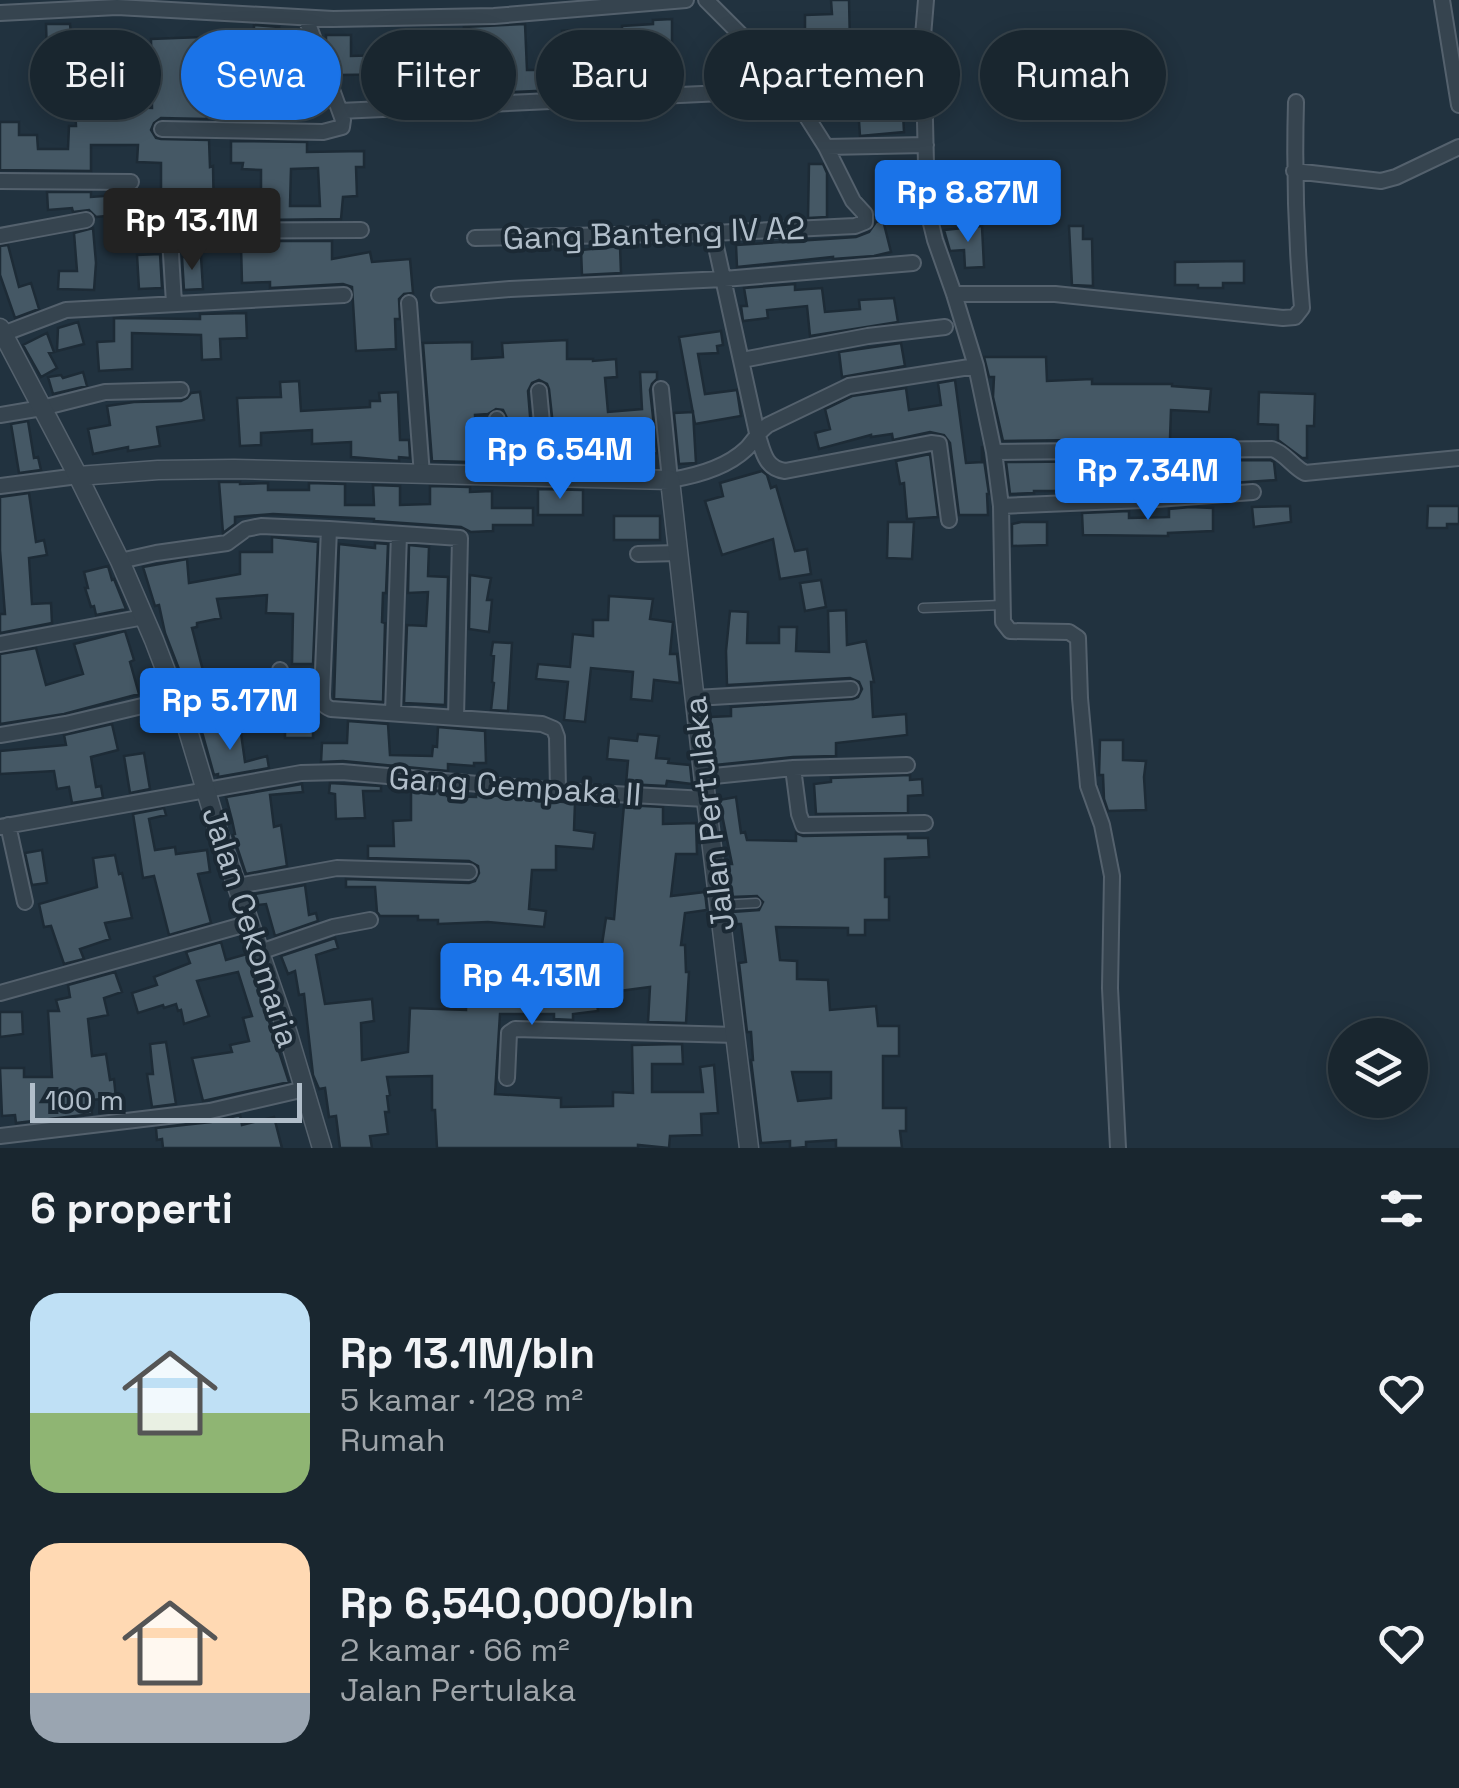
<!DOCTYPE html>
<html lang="id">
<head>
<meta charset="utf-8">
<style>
	:root { --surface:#19262f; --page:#26323b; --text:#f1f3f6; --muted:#9fa5aa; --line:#37434b; --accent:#1a73e8 }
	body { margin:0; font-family:"Space Grotesk",sans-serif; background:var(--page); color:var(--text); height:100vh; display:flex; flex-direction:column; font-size:38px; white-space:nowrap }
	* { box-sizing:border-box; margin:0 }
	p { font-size:32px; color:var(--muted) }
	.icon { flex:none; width:55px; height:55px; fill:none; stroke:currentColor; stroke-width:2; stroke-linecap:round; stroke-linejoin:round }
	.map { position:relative; height:1148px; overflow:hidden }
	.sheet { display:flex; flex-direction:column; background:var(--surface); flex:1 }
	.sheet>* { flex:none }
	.guide { position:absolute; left:30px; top:30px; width:1400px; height:90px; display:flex; gap:20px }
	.buttons { position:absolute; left:1328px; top:1018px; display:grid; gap:20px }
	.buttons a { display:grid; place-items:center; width:100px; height:100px; border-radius:50%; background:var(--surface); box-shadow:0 5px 25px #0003,0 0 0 2px var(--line); font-size:50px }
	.scale { position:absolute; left:30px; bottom:25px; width:272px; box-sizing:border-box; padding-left:10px; border:5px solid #b1beca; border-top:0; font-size:28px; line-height:35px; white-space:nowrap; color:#b1beca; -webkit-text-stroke:8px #1b2934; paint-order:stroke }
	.price { position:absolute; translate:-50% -85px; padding:0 22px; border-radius:10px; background:var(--accent); color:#fff; font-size:32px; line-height:65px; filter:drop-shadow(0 2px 5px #0008) }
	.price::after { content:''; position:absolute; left:50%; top:60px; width:30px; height:22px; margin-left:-15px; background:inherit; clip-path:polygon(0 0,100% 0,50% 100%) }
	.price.current { background:#222; color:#fff }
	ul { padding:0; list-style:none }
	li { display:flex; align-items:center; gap:30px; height:250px; padding:0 30px }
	li span { display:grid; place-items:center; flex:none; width:280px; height:200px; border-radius:30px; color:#555 }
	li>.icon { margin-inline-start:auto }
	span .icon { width:120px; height:120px; fill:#fffc; stroke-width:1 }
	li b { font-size:42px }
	h2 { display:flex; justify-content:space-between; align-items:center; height:120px; padding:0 30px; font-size:42px }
	.tag { padding:0 35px; border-radius:45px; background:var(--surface); box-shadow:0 5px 25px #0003,0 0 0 2px var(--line); font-size:35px; line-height:90px }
	.tag.current { background:var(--accent); color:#fff }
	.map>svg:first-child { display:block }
	.building { fill:#455865; stroke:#1d2b36; stroke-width:2.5; fill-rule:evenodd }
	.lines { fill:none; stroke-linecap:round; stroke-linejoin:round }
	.service-casing { stroke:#54616d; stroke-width:11 }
	.minor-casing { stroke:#54616d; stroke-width:18 }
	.tertiary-casing { stroke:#54616d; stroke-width:21 }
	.service { stroke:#36444f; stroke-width:8 }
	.minor { stroke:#36444f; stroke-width:14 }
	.tertiary { stroke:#36444f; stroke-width:18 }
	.labels { text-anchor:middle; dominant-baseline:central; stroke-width:8; stroke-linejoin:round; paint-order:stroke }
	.street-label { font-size:32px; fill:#b1beca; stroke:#1b2934 }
</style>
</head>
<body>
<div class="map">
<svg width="1459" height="1148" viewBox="0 0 1459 1148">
	<rect width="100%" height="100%" fill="#21323f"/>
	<path class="building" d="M831,0H849L850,43L825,44L824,34H805V15L832,14Z
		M672,19V85L631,87V56L623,57L622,26L653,24V20Z
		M46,24H70L71,34L130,31L131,53L71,51V54H47Z
		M525,24L527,70H556L557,90L447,95V90H413V74L338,75L326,42V35H351V56L386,55L385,41L403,40V34H418V40H435V52H464V27Z
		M254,25L279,27V54H281V64H291V86L231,85L232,48H254Z
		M578,30V41L595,40L596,63H564L562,31Z
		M202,37L204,69H194V106L206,105L207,119L161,118L154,123L151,130L156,138L161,139L209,140L210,167L213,166L214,218L168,217V213H137L96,217L89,210L73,212L72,208L48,210L47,192H91V197L161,192V163L137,162L138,145H91V171L0,170V122H19V135H37L38,149H68L69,126H76L75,105L92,104V112H127V107L152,108L151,39Z
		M745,54L758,67V86L737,87L735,55Z
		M827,73V75L888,74V96L902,95L904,132L860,136L857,91L806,92V77Z
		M231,141L307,142V152L364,151V167H356L357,196L343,197L341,219L261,220L263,194H261V170L242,169L243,163H231ZM318,168L320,206H290L291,169Z
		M809,164H823L827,173V217L808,218Z
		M883,220L891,252L874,256L833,259V257L737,267L736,245L856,237L869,232L876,222Z
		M982,226L984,267L965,268L964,250L950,251L944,230Z
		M1069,226H1083V239H1092L1093,286L1072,285Z
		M93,228L96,263L94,290L58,289L59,271H77L74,233Z
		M259,241H332V259L370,252L372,262L410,259L413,293L404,294L399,299L400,319H395L396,349L356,351L352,287L343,284L270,288V282L242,283L241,246L259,245Z
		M8,245L19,287L31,283L39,309L15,318L0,275V246Z
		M620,246L621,273L582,275L581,250Z
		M160,254L162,288L139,289L137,255Z
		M201,256L203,289L184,290L182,257Z
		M1244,261V283H1223V288H1198V285H1175V262Z
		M795,284V290L822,288L825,312L860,309L859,300L894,298L898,322L810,336L807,306L767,310L768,318L743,321L741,306H747L744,288Z
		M246,313L247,338L220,339L221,359L202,360L201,335L132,333V369L99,371L97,342L114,341V318L200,319V314Z
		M78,322L84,344L57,351L58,328Z
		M721,331L723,345L717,346L718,353L698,354L705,394L737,390L741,416L695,424L679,337Z
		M47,333L54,352L49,353L57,368L41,377L23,345Z
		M567,340V359H593V361L616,359L617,377L605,378L608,412L642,409L640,372H657V379L652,384L650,390L657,453L623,456L622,436L567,439V443L555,444L549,389L547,384L539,380L532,383L528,391L533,453L509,454L507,418L503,410L496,409L488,414L475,415L476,454H469L470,462L432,461L423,343L472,342V359L503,357L502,343Z
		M901,343L905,366L842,377L839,352Z
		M984,357H1046L1047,381L1092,379V384H1172V386L1211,389L1209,412L1171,410L1170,439L1003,441L993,397L994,377H989Z
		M83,372L87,386L53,394L48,377L61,375L63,378Z
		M955,380L966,463L982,462V446L989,494H987L988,515H959L950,443L944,435L930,432L893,440L892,434L871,437V435L819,449L815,433L830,429L825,409L852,396L906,388L909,410L941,405L938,383Z
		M299,381L301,411L370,407V401H380L379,393L398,392L400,440H409L410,458L399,457V461L351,457V442L312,444V430L261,433V445L240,446L237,398L281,397L280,382Z
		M200,392L204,420L157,427L160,446L128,451V447L93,454L88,429L110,425L107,406L134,402L181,401L187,398L191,393Z
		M1259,392L1315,394L1314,426H1307V458H1302L1278,440V425L1258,424Z
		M693,412L696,463L679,464L674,413Z
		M28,421L34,458L38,457L41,470L19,473L11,424Z
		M930,454L938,517L907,519L904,483L900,484L896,461Z
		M1270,460L1274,462L1276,480L1142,489L1062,493V491H1034V493L1010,494L1006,462Z
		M762,471L767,475L771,488L776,486L795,551L807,549L811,574L780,579L773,539L722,555L705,501L723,496L720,483Z
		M219,482H240V484L268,483V490H309V483L345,484V505H374L373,485L400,486V505L430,504V486L470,487V492L492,491V508H533V525H493V531L471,532L461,527L374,521V519L273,514L235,517V524L223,533Z
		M538,489L583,490V515H538Z
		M29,493L36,542L44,540L47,555L29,558L32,604L51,603L52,623L0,633V614H5L0,550V497Z
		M1290,506L1291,522L1254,527L1252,507Z
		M1428,506H1459V524H1447V528H1427Z
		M1190,507L1213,508V531L1168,533V536L1083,535L1082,513L1129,511V518L1169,517V509Z
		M614,516H660V540H614Z
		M888,522H914L912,559L887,558Z
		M1021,522H1047V545L1012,546V524Z
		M272,537L318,542L313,664H292L293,614L266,613L267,595L217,599L221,618L197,623V627L192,628L207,686L215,685V690L243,689L244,704L196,712L192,674L182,677L165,633L159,605L155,606L143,567L187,559L189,583L240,574V552H272Z
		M375,543L388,544L386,593H383L382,622L385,623L383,702L334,699L339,544L375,548Z
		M409,545L429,547L428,576L448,577L445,705L404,703L407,625L426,626L428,592L408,593Z
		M108,566L112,580L114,579L126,609L96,615L94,606L91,607L85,588H88L84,572Z
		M470,575L491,578L487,600H492L489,632L469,629Z
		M821,580L826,607L805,611L800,583Z
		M609,596L653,599L650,619L673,622L670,654H677L680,683L654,680L652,701L631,699L633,672L591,668L585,722L564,720L568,682L536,679L538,664L570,667L573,634L593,636V620H608Z
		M846,610L847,645L866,641L874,682H871L873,717L906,714L907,735L836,743V756L793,757L715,765L710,717L731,716V707L853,699L858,697L862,689L859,682L850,678L727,685L726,651L730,611L748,612L747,643H779V627H797L796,651L829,652L828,611Z
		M125,631L134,660L130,662L139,694L64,714L0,724V654L36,648L46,685L83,674L74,644Z
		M493,642L512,643L508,711L491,710L494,683L492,682L494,656L491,655Z
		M285,714H313V738H285Z
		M348,721L388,724L390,755L432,756L433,746L437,747L438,727L485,731L486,763H474V766L448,764V771L343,761L321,762L322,743H347Z
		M112,724L118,750L91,757L96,787L101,786L103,798L72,803L69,787L57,789L54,771L0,774V751L66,745L64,735Z
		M240,726L245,762L267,756L269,768L218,777V774L214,775L202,732Z
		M638,734L659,736L656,758L669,759L668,763L690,765L692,784L667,781L666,786L626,784L628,761L607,759L609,738L637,741Z
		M1100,740H1123V760L1146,761L1144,777L1146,810L1108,811L1104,799L1103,775H1099Z
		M144,753L150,789L130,793L124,756Z
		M910,775V780L922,779L923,795L908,796V813L816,814L814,784L831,782V778Z
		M330,783L381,786V791H363L365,818L336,819L335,794L329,793Z
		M302,784L303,792L270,795L274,827L281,825L287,866L246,874L233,835L235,834L232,820L226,797Z
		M411,789L447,792V796L476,797V794L575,803L574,830L595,833L593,849L556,846V870H532L529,909L546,911L544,927L488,922L438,924V920H418V916H380L377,912L375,887H346V879L469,883L475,881L479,873L478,866L469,861L368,858V846H394L393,821L411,820Z
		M736,797L741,833L745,832L747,840L796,841V833L803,836L908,834V838H928L929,857L885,859V897H889V920H865V935H848V928L776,927L780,960L797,961V979L828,980L830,1010L876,1006L878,1026H899V1056H883V1108H906V1131H900L902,1148H836V1140L806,1142V1147L794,1148H790V1141L761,1143L751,1060H753L751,1032H747L739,963L746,962L741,924H734L732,912L759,910L763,902L757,896L731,897L728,864H732L719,800ZM792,1072H831V1098L798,1101Z
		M624,805L663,807V824L696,823L697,854H676L671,896L705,892L707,910L685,913L681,945H685L686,972H689L686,1023L648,1022L650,987L596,994L598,1011L573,1014V1020L554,1019V1014H500L495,1094L561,1098V1107L613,1106V1092L633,1093L632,1045L682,1044L683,1064H652V1092H703L700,1067L714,1065L718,1113L701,1114L702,1135L670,1136L669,1148L638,1145V1148H437L435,1110H432V1076L387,1077L390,1095L387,1096L389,1112H385L388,1134L370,1136L372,1148H340L336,1116L329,1117L325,1088L319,1089L313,1075L304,994L299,995L295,971L288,974L281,956L335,938L338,948L316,955L325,1004L372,999L374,1021L361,1023L362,1060L408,1052L410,1008L466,1010V994H572L567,955L594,952V945L602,944L606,918L614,919Z
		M164,808L166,815L149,819L155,850L175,847L176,854L207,850L210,872L198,874L211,923L169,935L154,876L143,878L133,814Z
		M42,850L47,883L32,885L25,853Z
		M115,855L119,874L122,873L132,918L105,923L110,939L80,949L84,959L64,964L51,926L44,927L39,904L97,887L93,858Z
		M305,885L309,915L316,913L318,921L275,936L266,904L258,905L255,894Z
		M221,942L226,960L247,954L289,1082L203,1101L192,1058L232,1052L230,1045L249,1041L243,1018L252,1016L238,972L197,981L209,1016L184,1024L181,1010L178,1011L176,1004L164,1008L163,1005L138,1013L132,993L157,985L154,977L190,963L186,952Z
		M115,972L122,992L104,998L108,1015L88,1019L92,1056L106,1054L110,1080L114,1079L116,1098L91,1100L92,1114L16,1123L15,1115L2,1116L0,1068H24V1077H52L48,1011H59L56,1000L70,997L68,985Z
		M0,1012H22L23,1034L0,1037Z
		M166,1042L176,1104L152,1107L147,1074H153L150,1044Z
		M240,1115L242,1125L274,1117L282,1148H163L162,1139L157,1140L156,1128L211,1122Z"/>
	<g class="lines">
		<g class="service-casing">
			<path id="service" d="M923,608L1002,605
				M720,905L756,903"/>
		</g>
		<g class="minor-casing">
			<path id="minor" d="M926,0L923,36L927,207L935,240L954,294L976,366L994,452L1001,506L1003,622L1010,631L1069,632L1078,638L1080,698L1088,786L1102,825L1112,876L1110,988L1118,1148
				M1442,0L1459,105
				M0,13L117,7L333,19L494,16L686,0
				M779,73L818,63L850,61
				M340,111L723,93
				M162,129L323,132L342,127L343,120L306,18
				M826,147L926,145
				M1294,171L1381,181L1396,177L1459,147
				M0,181L131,182
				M713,233L757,433C763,450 764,468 785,471L931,443L939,444L949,520
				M0,236L86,220
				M475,238L713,233L855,226L865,222V214L853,201L826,147L779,73L706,0
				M954,294H1055L1283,318L1295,317L1302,308C1296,238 1294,171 1296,102
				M439,295L510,289L724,279L913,263
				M174,303L170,238L172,231L361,230
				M409,303L422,475
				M0,335L66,310L344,295
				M742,360L868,336L945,327
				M661,389L670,480C695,476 727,467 746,449C754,441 758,432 768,425L849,386L976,366
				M539,391L547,476
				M0,415L42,408L105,392L181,390
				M497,419L499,475
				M994,452L1272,449C1285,453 1293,467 1305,473L1459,458
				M0,486L78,476
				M1001,506L1143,500L1253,492
				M638,554L679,553
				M120,561L156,553L227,543L246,529L261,526L329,529
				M0,644L144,617
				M695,698L851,689
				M393,713L399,534
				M456,718L460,538L329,529L322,694C322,702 323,706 331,709L542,724L554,729L557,737L558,791
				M186,724L272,710L278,701L280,670
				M0,735L66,724L176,698
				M793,768L799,814L803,825L925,823
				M704,777L793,768L907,765
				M8,825L25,902
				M0,827L301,773L342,772L558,791L706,799
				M238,886L337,868L469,872
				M260,952L333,927L370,920
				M0,993L250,923
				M507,1078L509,1033L515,1029L736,1035
				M0,1136L210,1111L305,1089"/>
		</g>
		<g class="tertiary-casing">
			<path id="tertiary" d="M0,328L78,476L120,561L154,640L186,724L219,834L288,1034L322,1148
				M78,476L158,470L234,469L670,480L706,799L749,1148"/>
		</g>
		<use href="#service" class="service"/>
		<use href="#minor" class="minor"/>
		<use href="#tertiary" class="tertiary"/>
	</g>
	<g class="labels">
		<g class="street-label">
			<text transform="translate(654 233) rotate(-2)">Gang Banteng IV A2</text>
			<text transform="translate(515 786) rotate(4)">Gang Cempaka II</text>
			<text transform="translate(709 814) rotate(-97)">Jalan Pertulaka</text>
			<text transform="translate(251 927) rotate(72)">Jalan Cekomaria</text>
		</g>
	</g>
</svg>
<div class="buttons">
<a><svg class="icon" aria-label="layers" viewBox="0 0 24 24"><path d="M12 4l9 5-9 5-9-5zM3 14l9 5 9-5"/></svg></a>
</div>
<div class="scale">100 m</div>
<b class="price" style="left:968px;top:245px">Rp 8.87M</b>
<b class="price current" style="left:192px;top:273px">Rp 13.1M</b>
<b class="price" style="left:560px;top:502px">Rp 6.54M</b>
<b class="price" style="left:1148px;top:523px">Rp 7.34M</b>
<b class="price" style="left:230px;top:753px">Rp 5.17M</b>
<b class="price" style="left:532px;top:1028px">Rp 4.13M</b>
<div class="guide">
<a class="tag">Beli</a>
<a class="tag current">Sewa</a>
<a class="tag">Filter</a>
<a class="tag">Baru</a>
<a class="tag">Apartemen</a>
<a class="tag">Rumah</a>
</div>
</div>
<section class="sheet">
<h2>6 properti<svg class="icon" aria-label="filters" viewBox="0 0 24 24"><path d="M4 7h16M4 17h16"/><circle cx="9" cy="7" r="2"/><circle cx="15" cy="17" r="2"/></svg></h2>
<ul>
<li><span style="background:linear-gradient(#bfe0f5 60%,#8fb573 0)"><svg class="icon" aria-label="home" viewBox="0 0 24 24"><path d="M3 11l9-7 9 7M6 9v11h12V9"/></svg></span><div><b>Rp 13.1M/bln</b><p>5 kamar · 128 m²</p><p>Rumah</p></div><svg class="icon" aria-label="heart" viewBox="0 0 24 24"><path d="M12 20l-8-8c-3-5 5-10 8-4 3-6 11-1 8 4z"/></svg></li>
<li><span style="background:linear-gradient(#ffd9b3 75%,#9aa5b1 0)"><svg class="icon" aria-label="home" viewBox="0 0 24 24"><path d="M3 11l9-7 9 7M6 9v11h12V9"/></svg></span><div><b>Rp 6,540,000/bln</b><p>2 kamar · 66 m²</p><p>Jalan Pertulaka</p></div><svg class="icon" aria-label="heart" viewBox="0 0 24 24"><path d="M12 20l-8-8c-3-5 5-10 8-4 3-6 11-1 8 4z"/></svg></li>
</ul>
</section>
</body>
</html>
